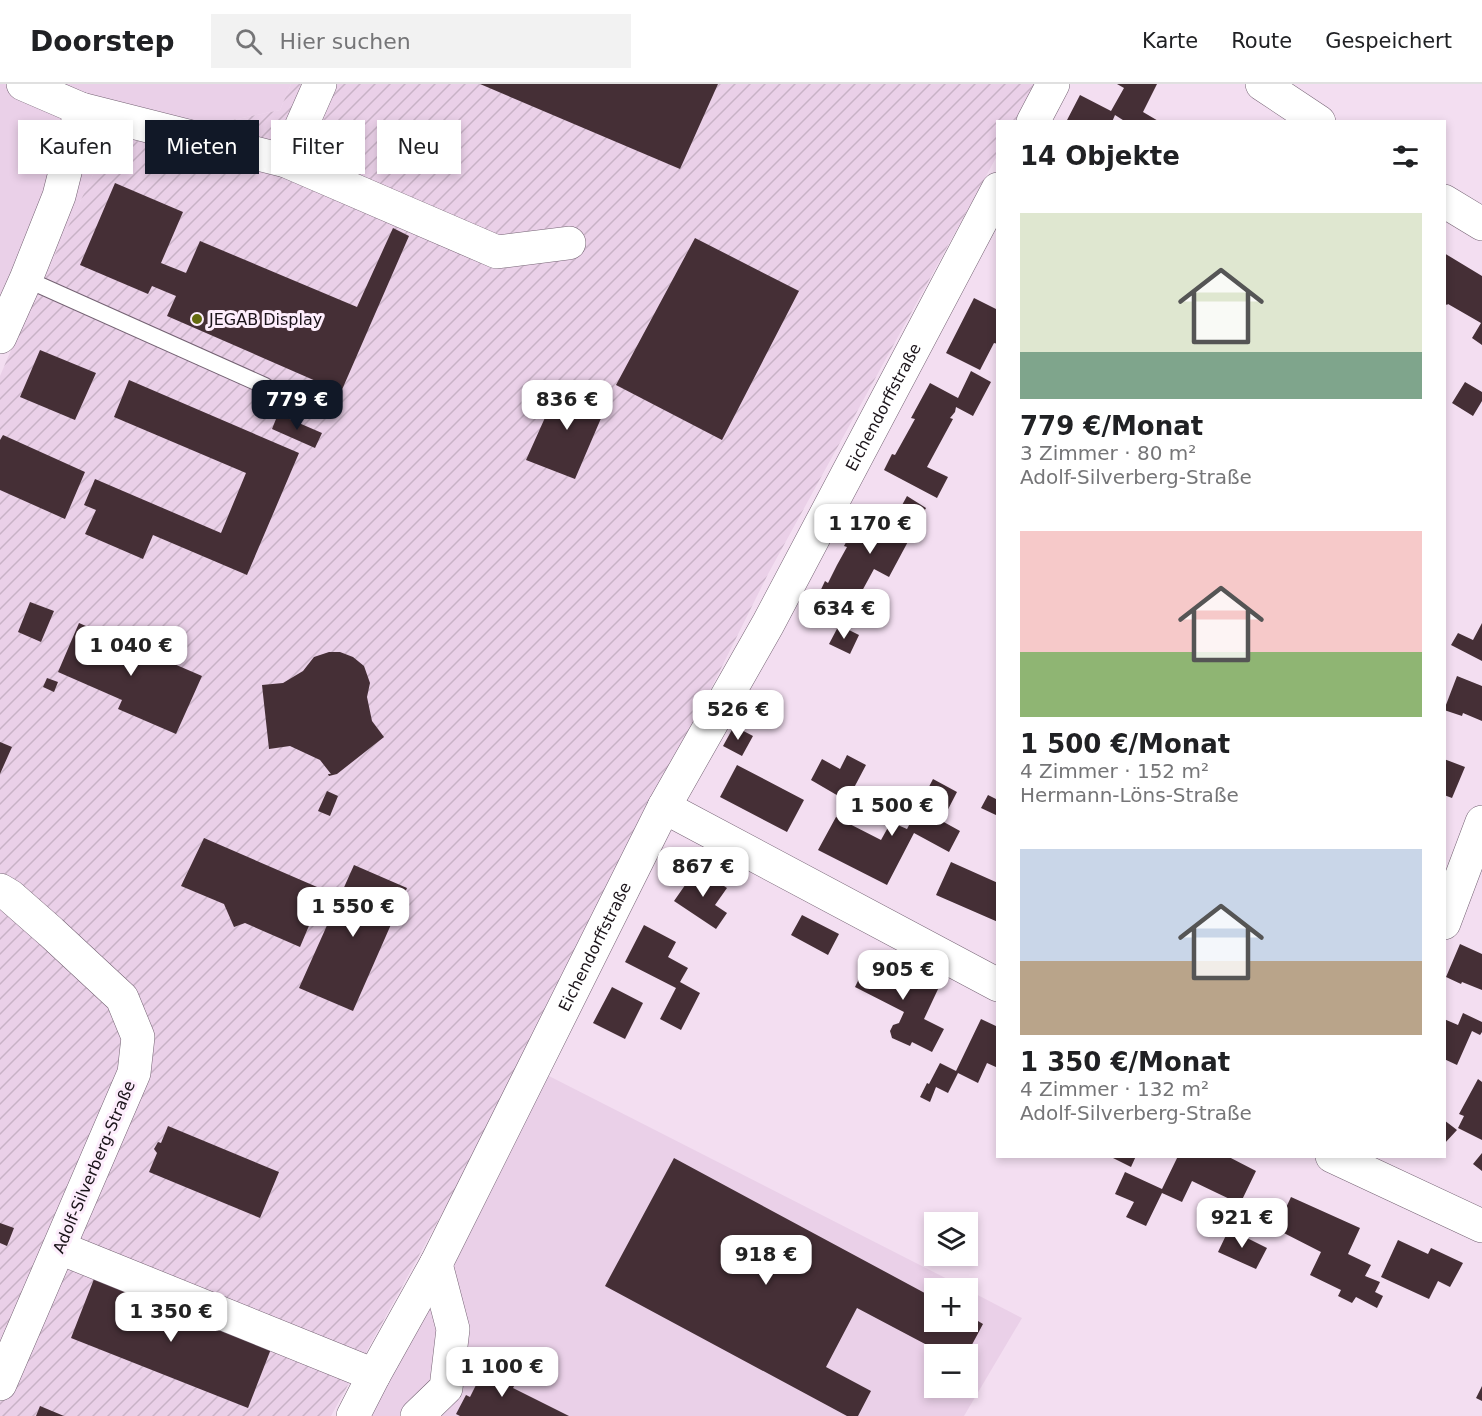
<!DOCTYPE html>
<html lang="de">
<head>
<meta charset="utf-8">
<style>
	:root { --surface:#fff; --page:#f2f2f2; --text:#202124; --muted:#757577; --line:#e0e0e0; --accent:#111827 }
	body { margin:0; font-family:"DejaVu Sans",sans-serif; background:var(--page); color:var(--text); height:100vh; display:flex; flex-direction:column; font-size:22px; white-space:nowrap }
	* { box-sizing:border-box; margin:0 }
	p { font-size:20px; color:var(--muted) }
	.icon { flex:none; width:33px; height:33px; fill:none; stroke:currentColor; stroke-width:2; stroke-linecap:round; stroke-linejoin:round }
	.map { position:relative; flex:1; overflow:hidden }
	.sheet { position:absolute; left:996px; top:36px; width:450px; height:1038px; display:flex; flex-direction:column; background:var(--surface); border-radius:0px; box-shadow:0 3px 9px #0003 }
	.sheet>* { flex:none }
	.hud { position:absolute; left:18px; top:36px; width:570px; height:54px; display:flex; gap:12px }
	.controls { position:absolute; left:924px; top:1128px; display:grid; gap:12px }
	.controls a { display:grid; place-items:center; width:54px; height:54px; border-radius:0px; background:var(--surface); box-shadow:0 3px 9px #0003; font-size:30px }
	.price { position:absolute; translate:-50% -51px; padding:0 14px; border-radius:12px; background:#fff; color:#222; font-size:20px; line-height:39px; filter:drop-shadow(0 2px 3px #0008) }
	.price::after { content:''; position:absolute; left:50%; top:36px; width:18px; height:14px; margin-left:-9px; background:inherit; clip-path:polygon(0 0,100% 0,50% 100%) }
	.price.on { background:var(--accent); color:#fff }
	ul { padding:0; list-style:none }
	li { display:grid; align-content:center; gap:12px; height:318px; padding:0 24px }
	li span { display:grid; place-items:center; height:186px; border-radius:0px; color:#555 }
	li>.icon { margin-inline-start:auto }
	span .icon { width:108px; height:108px; fill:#fffc; stroke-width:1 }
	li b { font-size:26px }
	h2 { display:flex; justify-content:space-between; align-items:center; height:72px; padding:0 24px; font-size:26px }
	.tag { padding:0 21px; border-radius:0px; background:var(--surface); box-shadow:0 3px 9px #0003; font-size:21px; line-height:54px }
	.tag.on { background:var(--accent); color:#fff }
	header { display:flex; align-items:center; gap:36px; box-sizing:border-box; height:84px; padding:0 30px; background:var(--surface); border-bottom:2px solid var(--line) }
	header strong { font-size:28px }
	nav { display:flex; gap:33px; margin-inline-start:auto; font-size:21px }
	.search { width:420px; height:54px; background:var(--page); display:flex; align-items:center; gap:15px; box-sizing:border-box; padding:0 21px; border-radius:0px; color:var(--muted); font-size:22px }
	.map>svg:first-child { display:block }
	.built { fill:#ead0e8; fill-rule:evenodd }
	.industrial { fill:url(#industrial-furrows) }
	.building { fill:#452f36 }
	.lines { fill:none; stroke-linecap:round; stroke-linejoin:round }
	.lane-casing { stroke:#746273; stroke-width:18 }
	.street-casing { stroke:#746273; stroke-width:34 }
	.lane { stroke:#fff; stroke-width:16 }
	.street { stroke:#fff; stroke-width:33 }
	.poi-dot { fill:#646b0f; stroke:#fdedfc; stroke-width:2 }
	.labels { text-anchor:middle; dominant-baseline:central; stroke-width:6; stroke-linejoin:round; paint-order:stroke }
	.poi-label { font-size:16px; fill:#1b141a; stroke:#fdedfc; text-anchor:start }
	.street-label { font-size:16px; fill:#1b141a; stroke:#fdedfc }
</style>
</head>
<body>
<header>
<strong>Doorstep</strong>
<div class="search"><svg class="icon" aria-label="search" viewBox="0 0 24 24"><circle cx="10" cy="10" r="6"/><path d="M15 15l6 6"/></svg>Hier suchen</div>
<nav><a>Karte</a><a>Route</a><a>Gespeichert</a></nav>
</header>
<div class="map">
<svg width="1482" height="1332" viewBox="0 0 1482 1332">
	<defs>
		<pattern id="industrial-furrows" width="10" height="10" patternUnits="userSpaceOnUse" patternTransform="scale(1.5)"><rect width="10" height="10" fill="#ead0e8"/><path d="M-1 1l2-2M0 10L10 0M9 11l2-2" fill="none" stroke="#c8b2c6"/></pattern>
	</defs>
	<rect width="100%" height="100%" fill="#f3def1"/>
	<path class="built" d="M0,0H291L280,26L106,63L23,238L0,229Z
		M547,991L965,1204H934V1238H968V1206L1022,1234L964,1332H367ZM934,1270H968V1304H934Z"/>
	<path class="industrial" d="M291,0H1037L1016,37L998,38L997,72L768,490L524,980L331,1332H0V292L23,238L106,63L280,26Z"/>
	<path class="building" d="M480,0H718L680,85Z
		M1117,0H1157L1143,28L1160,38H1126L1115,31L1112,38H1066L1080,11L1111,27L1124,4Z
		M115,99L183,128L161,179L186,189L200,157L357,223L393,144L409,152L341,308L167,232L176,212L152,202L148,210L80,181Z
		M695,154L799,207L722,356L616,301Z
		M1444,169L1482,192V261L1472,254L1481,239L1448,220L1447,221L1444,219Z
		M974,214L998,226V260L994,259L980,286L946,269Z
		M40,266L96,289L75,336L20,313Z
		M971,287L991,298L973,332L956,323L955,328L950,334L953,335L927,383L948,393L937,414L884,386L892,370L895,371L915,335L911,334L930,299L958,314Z
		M129,296L299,369L247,491L153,451L143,475L85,450L96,426L84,421L95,395L221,449L246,389L114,333Z
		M561,298L608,318L575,395L526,376Z
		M1465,298L1482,308V317L1473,332L1452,319Z
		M278,330L322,349L315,364L272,345Z
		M3,351L85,388L65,435L0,406V356Z
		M907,412L926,424L889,493L874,485L849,531L817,514L825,497L828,499L837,481L847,463L844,462L862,428L890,443Z
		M30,518L54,527L41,558L18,548Z
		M79,539L202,592L176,650L118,625L122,616L58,588Z
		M1482,539V577L1451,561L1458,549L1473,556Z
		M839,541L859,551L850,570L829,560Z
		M329,568H340L353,573L364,582L370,599L367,613L372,637L384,653L337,690L329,692L328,690H331L320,676L290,662L269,665L262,601L283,599L303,587L314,573Z
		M1457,592L1482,602V637L1463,629L1462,632L1444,626Z
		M47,594L58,598L54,608L43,603Z
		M734,642L753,652L742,672L723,662Z
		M0,658L12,663L0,690Z
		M847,671L866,681L847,717L811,696L822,675L840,685Z
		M1444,675L1465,683L1452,714L1444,711Z
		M737,681L804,716L787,748L720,713Z
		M933,695L957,708L942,737L960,747L949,768L914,749L887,801L818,766L836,733L881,756L891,738L907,745Z
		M327,707L338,712L330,732L318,727Z
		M988,711L998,716V732L981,724Z
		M204,754L324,806L300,863L245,839L234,843L224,820L181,802Z
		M951,778L998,799V838L936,811Z
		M354,781L407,804L353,927L299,904Z
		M697,784L727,804L715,821L727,829L716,845L674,817Z
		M802,831L839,850L828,871L791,851Z
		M644,841L676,858L668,873L688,884L680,898L700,909L681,946L660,935L676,904L625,878Z
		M1460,860L1482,870V906L1462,898L1461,900L1446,893Z
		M871,870L939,903L924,935L944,945L932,968L912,958L910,962L892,954L890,947L893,941L899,939L904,928L855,903Z
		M612,903L643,919L625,955L593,939Z
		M1463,929L1482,938V948L1480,951L1472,947L1457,981L1444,975V935L1458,941Z
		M981,935L998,943V984L987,979L978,999L958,989L948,1009L936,1003L930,1018L920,1013L927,999L929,1000L940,979L956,987Z
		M1478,995L1482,998V1056L1458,1044L1464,1032L1459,1030Z
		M1444,1036L1457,1046L1444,1060Z
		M168,1042L279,1088L260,1134L149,1088L157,1069L154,1065L158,1058L161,1059Z
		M1482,1069V1087L1473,1080Z
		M1109,1072H1136L1131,1083Z
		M1178,1072H1227L1256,1087L1240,1120L1192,1097L1182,1118L1162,1109L1146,1142L1126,1133L1134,1118L1115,1110L1125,1088L1162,1105Z
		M674,1074L934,1214V1238H968V1231L983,1240L967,1270H944L857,1224L826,1283L871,1307L858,1332H847L605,1202Z
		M1291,1113L1360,1144L1348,1170L1371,1181L1365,1192L1380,1198L1375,1208L1383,1212L1377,1224L1356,1213L1352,1219L1338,1212L1341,1206L1310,1191L1321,1168L1276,1145Z
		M0,1139L14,1144L7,1162L0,1159Z
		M1229,1145L1267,1164L1256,1185L1218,1168Z
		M1398,1156L1428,1170L1431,1164L1463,1179L1450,1203L1438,1197L1429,1215L1381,1193Z
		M94,1195L271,1265L248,1324L71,1254Z
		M488,1277L519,1293L513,1304L569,1332H460L456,1330L466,1311L470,1313Z
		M1482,1302V1317L1476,1314Z
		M40,1322L64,1332H36Z"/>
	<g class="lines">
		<g class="lane-casing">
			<path id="lane" d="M26,195L265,302"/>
		</g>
		<g class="street-casing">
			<g id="street">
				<path d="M23,0L81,25L286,77L497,168L569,159"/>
				<path d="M1262,0L1319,38"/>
				<path d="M1033,38L1053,0"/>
				<path d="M286,77L320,0"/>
				<path d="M1444,117L1482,140"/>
				<path d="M0,253L26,195L59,112L81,25"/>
				<path d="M664,723L998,901"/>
				<path d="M0,806L10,812L51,848L122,914L138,953L134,989L0,1300"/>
				<path d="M1444,839L1482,738"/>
				<path d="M1332,1072L1482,1142"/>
				<path d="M60,1164L374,1291"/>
				<path id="s1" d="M353,1332L374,1291L436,1180L664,723L768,540L998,105"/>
				<path d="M417,1332L446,1304L453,1245L436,1180"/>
			</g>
		</g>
		<use href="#lane" class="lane"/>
		<use href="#street" class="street"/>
	</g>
	<circle class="poi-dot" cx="197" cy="235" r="6"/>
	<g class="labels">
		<g class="poi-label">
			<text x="209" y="235">JEGAB Display</text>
		</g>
		<g class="street-label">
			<text stroke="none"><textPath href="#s1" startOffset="1140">Eichendorffstraße</textPath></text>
			<text stroke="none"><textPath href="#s1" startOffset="528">Eichendorffstraße</textPath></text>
			<text transform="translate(94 1083) rotate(-67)">Adolf-Silverberg-Straße</text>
		</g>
	</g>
</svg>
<div class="controls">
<a><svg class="icon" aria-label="layers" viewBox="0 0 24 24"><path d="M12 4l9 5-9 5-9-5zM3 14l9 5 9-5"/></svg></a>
<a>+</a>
<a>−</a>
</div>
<b class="price on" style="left:297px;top:347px">779 €</b>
<b class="price" style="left:567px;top:347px">836 €</b>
<b class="price" style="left:870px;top:471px">1 170 €</b>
<b class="price" style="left:844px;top:556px">634 €</b>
<b class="price" style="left:131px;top:593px">1 040 €</b>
<b class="price" style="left:738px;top:657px">526 €</b>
<b class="price" style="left:892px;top:753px">1 500 €</b>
<b class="price" style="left:703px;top:814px">867 €</b>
<b class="price" style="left:353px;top:854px">1 550 €</b>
<b class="price" style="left:903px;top:917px">905 €</b>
<b class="price" style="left:1242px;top:1165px">921 €</b>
<b class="price" style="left:766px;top:1202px">918 €</b>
<b class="price" style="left:171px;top:1259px">1 350 €</b>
<b class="price" style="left:502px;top:1314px">1 100 €</b>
<div class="hud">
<a class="tag">Kaufen</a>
<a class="tag on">Mieten</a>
<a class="tag">Filter</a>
<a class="tag">Neu</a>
</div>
<section class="sheet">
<h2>14 Objekte<svg class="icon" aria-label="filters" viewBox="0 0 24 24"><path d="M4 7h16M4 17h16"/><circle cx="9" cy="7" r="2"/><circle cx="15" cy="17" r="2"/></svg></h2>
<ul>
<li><span style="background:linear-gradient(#dfe7d0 75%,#7fa58c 0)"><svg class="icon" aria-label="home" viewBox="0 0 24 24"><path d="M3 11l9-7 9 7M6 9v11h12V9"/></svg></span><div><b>779 €/Monat</b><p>3 Zimmer · 80 m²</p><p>Adolf-Silverberg-Straße</p></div></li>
<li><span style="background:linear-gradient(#f6c9c9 65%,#8fb573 0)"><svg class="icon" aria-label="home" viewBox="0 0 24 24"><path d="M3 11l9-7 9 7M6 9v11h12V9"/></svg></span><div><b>1 500 €/Monat</b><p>4 Zimmer · 152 m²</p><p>Hermann-Löns-Straße</p></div></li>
<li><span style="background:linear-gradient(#c9d6e8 60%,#b9a48a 0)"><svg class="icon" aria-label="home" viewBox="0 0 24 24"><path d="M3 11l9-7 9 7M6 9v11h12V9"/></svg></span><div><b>1 350 €/Monat</b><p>4 Zimmer · 132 m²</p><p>Adolf-Silverberg-Straße</p></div></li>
</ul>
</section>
</div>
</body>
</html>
